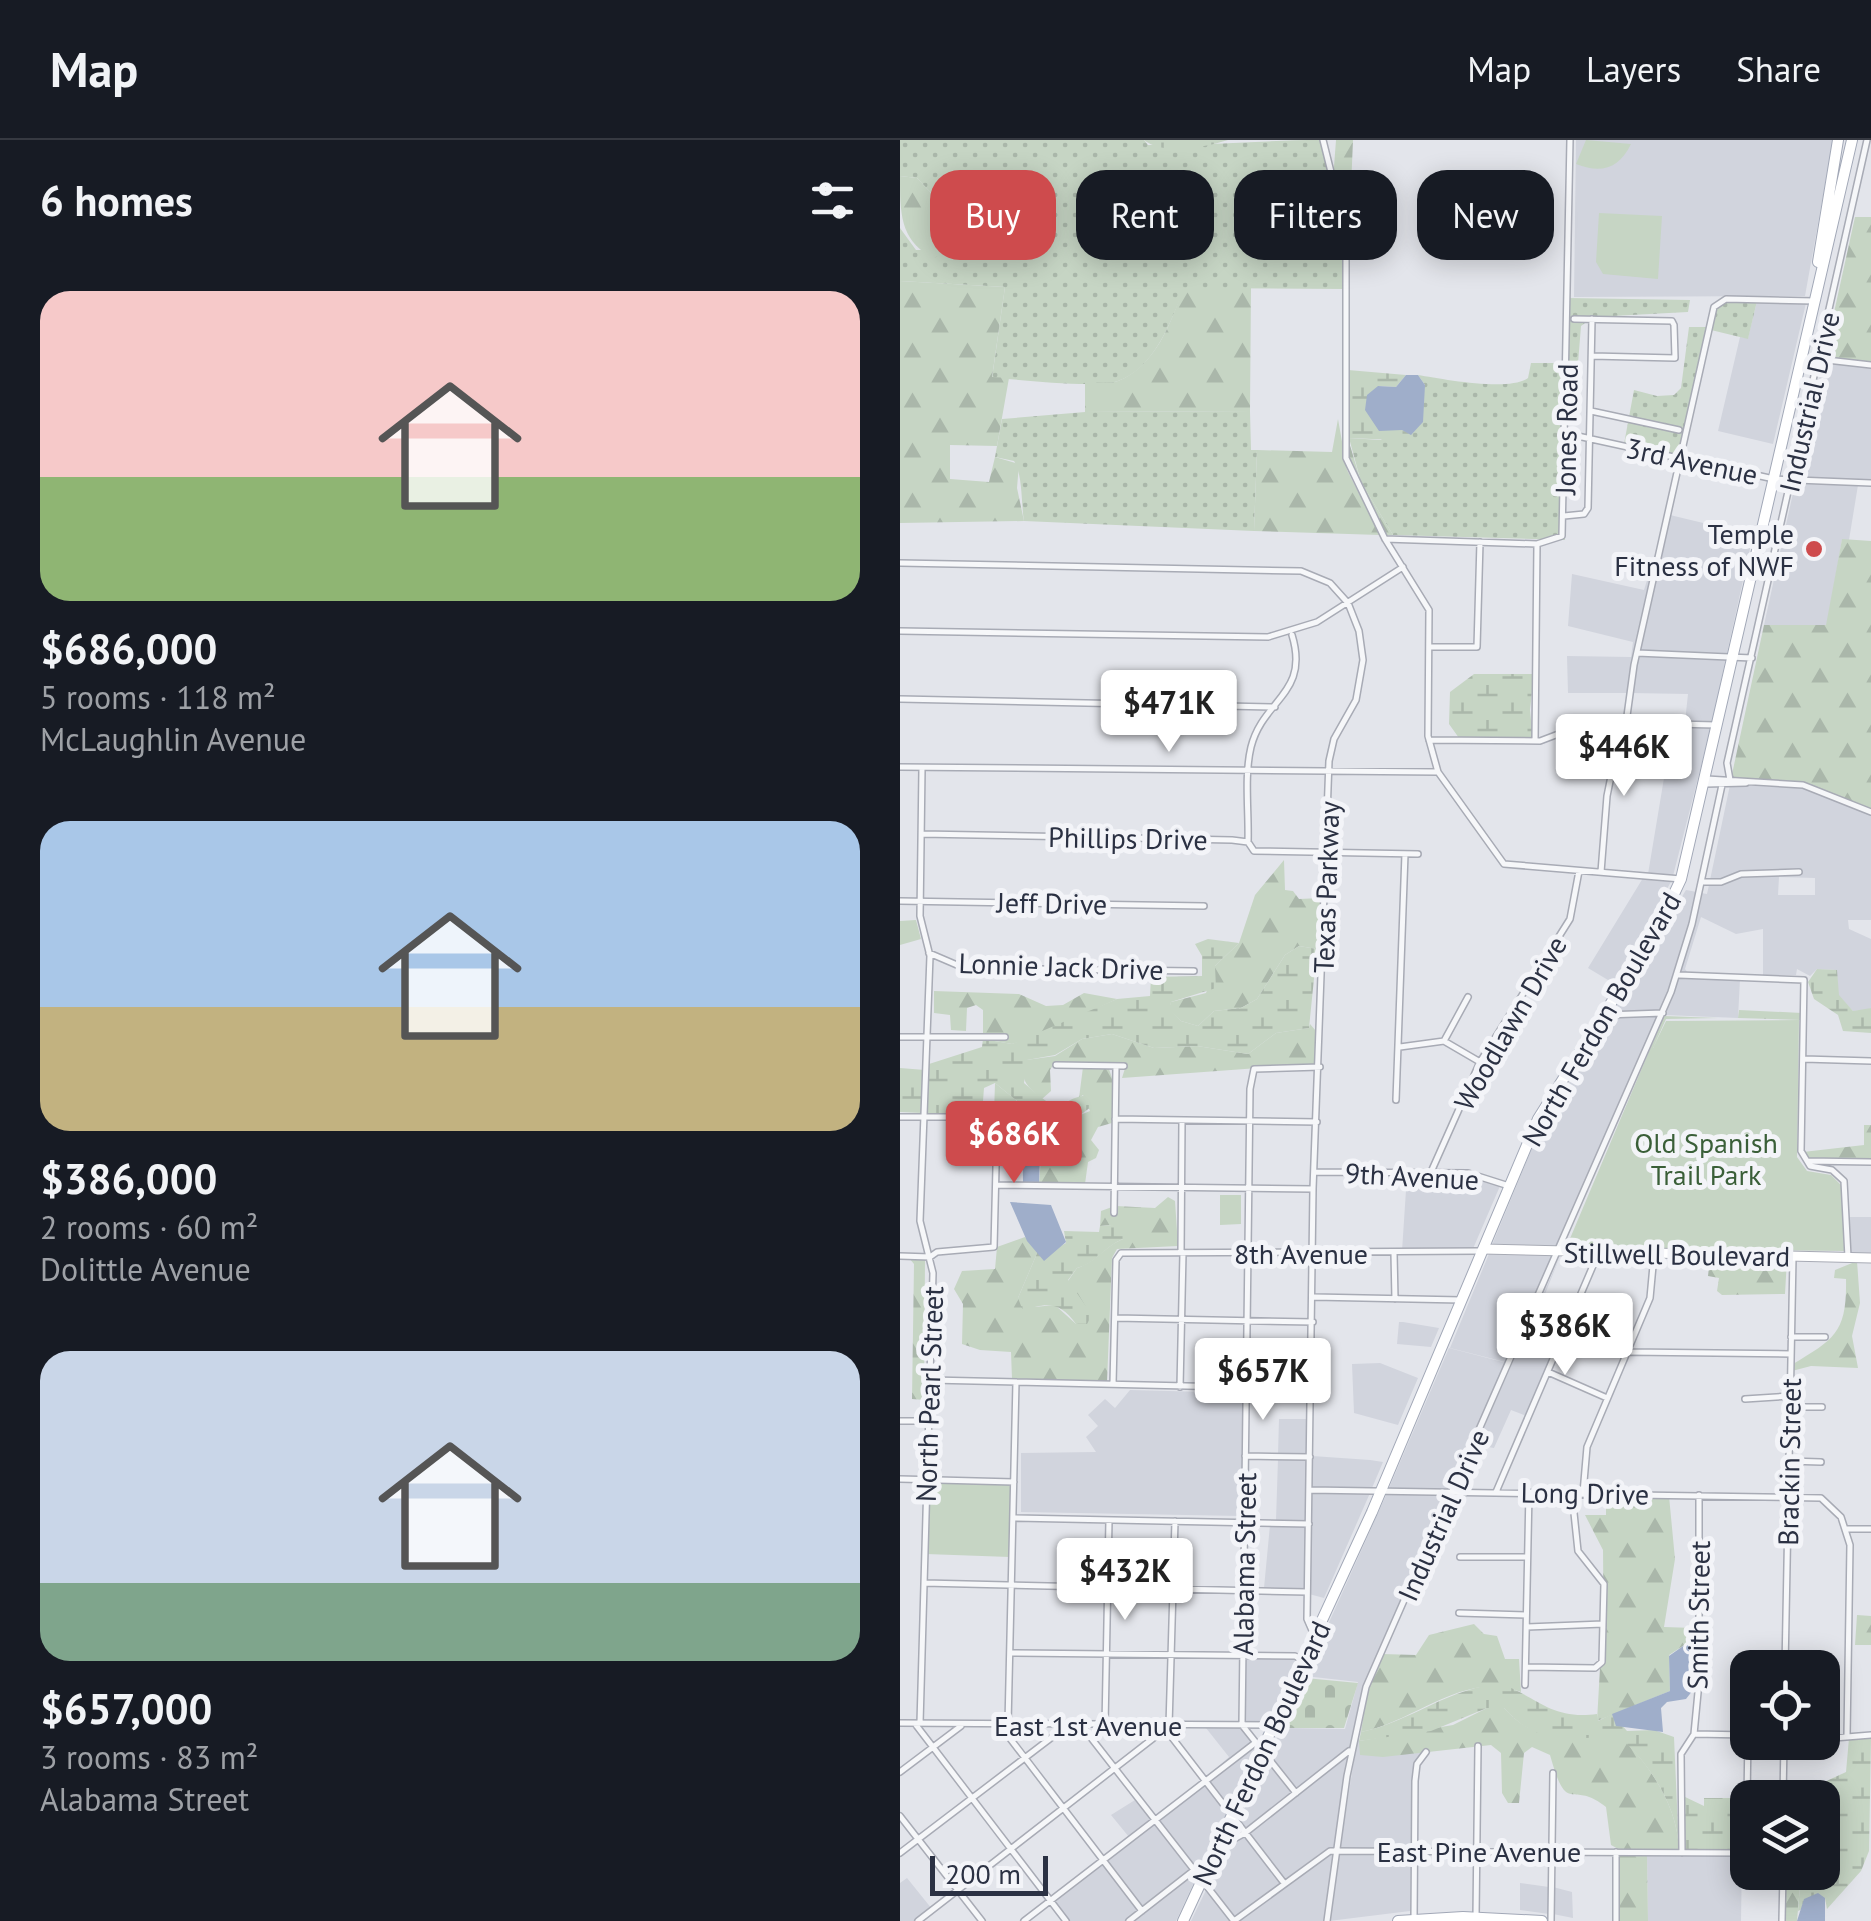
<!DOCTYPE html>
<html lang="en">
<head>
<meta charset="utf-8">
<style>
	:root { --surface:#171b24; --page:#20242c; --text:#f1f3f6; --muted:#9ea1a6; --line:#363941; --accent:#ce4b4d }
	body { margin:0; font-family:"PT Sans",sans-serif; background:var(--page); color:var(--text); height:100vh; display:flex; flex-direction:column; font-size:38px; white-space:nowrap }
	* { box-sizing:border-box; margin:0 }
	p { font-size:32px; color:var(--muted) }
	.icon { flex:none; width:55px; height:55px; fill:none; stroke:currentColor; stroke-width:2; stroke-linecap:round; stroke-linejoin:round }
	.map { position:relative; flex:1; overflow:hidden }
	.sheet { display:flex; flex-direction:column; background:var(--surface); width:900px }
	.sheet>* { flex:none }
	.top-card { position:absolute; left:30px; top:30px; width:790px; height:90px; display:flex; gap:20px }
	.fabs { position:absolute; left:830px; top:1510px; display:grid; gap:20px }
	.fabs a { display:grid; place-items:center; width:110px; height:110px; border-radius:20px; background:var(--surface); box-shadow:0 5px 25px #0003; font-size:50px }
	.scale { position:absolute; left:30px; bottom:25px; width:118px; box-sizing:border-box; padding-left:10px; border:5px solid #2b3143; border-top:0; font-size:28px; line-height:35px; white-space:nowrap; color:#2b3143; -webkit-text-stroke:8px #f3f4f8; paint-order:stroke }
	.price { position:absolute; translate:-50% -85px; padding:0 22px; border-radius:10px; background:#fff; color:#222; font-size:32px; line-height:65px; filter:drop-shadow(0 2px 5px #0008) }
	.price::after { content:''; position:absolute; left:50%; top:60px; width:30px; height:22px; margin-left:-15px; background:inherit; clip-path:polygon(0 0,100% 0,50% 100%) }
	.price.on { background:var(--accent); color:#fff }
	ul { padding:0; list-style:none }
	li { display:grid; align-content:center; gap:20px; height:530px; padding:0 40px }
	li span { display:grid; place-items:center; height:310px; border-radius:30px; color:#555 }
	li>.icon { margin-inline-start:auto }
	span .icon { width:180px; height:180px; fill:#fffc; stroke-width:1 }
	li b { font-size:42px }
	h2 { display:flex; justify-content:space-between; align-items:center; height:120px; padding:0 40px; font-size:42px }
	.tag { padding:0 35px; border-radius:30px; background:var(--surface); box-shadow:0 5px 25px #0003; font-size:35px; line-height:90px }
	.tag.on { background:var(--accent); color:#fff }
	header { display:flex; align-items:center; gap:60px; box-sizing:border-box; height:140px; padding:0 50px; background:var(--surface); border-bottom:2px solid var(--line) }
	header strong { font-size:48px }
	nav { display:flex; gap:55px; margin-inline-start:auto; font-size:35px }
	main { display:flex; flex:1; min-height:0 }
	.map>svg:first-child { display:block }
	.built { fill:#d1d4dd; fill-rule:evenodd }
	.grass { fill:url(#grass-dots) }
	.forest { fill:url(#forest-firs) }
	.wetland { fill:url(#wetland-marsh) }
	.cemetery { fill:url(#cemetery-stones) }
	.green { fill:#c6d5c4 }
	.water { fill:#9faeca }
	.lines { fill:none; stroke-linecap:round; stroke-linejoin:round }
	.street-casing { stroke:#a8abb5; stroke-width:8 }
	.secondary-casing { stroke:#a8abb5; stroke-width:11 }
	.primary-casing { stroke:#a2a8b7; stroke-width:12 }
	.street { stroke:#f6f7f9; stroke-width:5 }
	.secondary { stroke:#fff; stroke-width:9 }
	.primary { stroke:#fff; stroke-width:10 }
	.poi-dot { fill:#ce4b4d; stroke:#f3f4f8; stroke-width:4 }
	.labels { text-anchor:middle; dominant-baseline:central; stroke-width:10; stroke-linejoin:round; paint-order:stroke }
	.street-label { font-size:28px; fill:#2b3143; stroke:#f3f4f8 }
	.poi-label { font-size:28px; fill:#2b3143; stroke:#f3f4f8; text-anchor:end }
	.park-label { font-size:28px; fill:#3a5f38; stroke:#f3f4f8 }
</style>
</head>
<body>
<header>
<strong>Map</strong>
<nav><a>Map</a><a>Layers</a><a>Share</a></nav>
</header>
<main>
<section class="sheet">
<h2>6 homes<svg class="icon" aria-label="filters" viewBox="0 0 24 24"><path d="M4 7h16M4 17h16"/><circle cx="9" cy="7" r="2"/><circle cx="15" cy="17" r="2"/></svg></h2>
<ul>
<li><span style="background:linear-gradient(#f6c9c9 60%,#8fb573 0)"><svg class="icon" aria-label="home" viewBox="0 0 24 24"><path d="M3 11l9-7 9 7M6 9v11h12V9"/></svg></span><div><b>$686,000</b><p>5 rooms · 118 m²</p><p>McLaughlin Avenue</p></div></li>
<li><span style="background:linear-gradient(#a9c7e8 60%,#c2b280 0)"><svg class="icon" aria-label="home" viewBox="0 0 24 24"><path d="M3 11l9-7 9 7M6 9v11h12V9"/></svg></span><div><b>$386,000</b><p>2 rooms · 60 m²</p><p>Dolittle Avenue</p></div></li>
<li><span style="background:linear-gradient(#c9d6e8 75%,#7fa58c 0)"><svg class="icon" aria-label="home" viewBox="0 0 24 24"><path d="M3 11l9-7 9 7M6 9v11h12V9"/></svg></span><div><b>$657,000</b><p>3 rooms · 83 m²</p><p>Alabama Street</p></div></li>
</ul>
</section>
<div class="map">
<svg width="971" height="1781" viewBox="0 0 971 1781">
	<defs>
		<pattern id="grass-dots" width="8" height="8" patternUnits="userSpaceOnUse" patternTransform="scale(2.5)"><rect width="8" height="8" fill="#c6d5c4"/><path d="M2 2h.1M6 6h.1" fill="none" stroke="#aab7aa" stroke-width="1.8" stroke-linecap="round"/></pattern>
		<pattern id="forest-firs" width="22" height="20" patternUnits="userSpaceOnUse" patternTransform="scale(2.5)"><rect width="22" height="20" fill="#c6d5c4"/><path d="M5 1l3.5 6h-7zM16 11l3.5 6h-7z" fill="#aab7aa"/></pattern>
		<pattern id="wetland-marsh" width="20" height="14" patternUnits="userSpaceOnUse" patternTransform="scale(2.5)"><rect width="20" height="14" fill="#c6d5c4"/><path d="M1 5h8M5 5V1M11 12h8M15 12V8" fill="none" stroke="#aab7aa"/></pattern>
		<pattern id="cemetery-stones" width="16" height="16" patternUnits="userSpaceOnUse" patternTransform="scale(2.5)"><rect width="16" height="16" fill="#c6d5c4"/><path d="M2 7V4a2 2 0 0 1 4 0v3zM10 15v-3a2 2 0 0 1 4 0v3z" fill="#aab7aa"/></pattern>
	</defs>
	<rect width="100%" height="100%" fill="#e3e5eb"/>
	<path class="built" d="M676,0H933L905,156L674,157Z
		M857,161L906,163L873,304L818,291L840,197L848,198Z
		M923,223L971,227V341L896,339Z
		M895,344L958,345L949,400H942L927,485H864Z
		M770,375L853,395L827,513L740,511Z
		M759,402L727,553H668L667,516L731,517L733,502L668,486L672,434L744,450Z
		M739,516L826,517L812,583L785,582L788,554L731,553Z
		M754,586L811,587L773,736L748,734L764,638L752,636Z
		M830,645L903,648L971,674V780H948L949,789L971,799V868L967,870L953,871L938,855L936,830L917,829L910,836L897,829L896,835H863V789L836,794L801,777L785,829L788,833H781L801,753L807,754L809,745L842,736L901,734L900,730H862L810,740ZM879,737L915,738V755H878Z
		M743,738L772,740L713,843L688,828Z
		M786,750L797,752L782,814L761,871L712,872Z
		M779,837L840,839L838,878L765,875Z
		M758,876L657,1109L592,1105L642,984L709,877Z
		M507,1035L568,1036L600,1046L572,1111H502Z
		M950,1077H971V1116L950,1115Z
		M591,1109L656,1113L605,1222L550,1208Z
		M661,1114L645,1154L677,1155L661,1193L633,1182L624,1205L652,1217L627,1276L611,1270L594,1308L576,1305Z
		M499,1182H503L539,1188L531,1207L497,1204Z
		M549,1208L607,1223L548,1349L489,1348Z
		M480,1223L518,1238L498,1285L454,1273L452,1224Z
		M230,1250L344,1253L341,1376L121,1372V1313L196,1312L186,1297L198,1286L188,1275L205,1259L215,1268Z
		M379,1279H409L408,1315L378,1314Z
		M412,1316L470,1320L483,1322L472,1348H412Z
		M378,1319H408L407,1382L376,1380Z
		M411,1352L470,1353L424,1458L409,1454Z
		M487,1353L546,1354L464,1547L450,1608L396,1650L370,1614L382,1588L445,1589L458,1542L405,1536Z
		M370,1385L406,1386L405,1450L364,1448Z
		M345,1518L397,1519L368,1583H344Z
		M341,1587L353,1602L305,1638L329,1617L306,1588Z
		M459,1589V1601L509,1614L523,1612L515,1623L512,1708H440Z
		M356,1605L357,1606L329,1668L308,1641Z
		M449,1614L436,1708L422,1712L384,1740L348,1693Z
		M368,1619L393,1653L346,1690L339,1680Z
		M305,1644L327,1672L298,1733L257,1681Z
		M235,1660L251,1680L208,1714L229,1697L211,1675Z
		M254,1684L290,1731L242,1768L206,1720Z
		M345,1696L381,1743L334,1778L308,1746L325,1709Z
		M435,1712L425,1781H338L428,1713Z
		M439,1712L511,1713L510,1771L429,1781Z
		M747,1715L842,1716L841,1781H748Z
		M202,1723L239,1770L225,1781H169L154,1761Z
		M293,1734L296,1738L276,1781H232Z
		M7,1738L32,1769L15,1781H0V1743Z
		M620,1743L649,1747V1774L620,1770Z
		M653,1747L672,1752L673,1778L653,1774Z
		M306,1750L331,1781H291Z"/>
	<path class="grass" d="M0,0H244L248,5C306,6 362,0 421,0L432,51L428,109L446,130V149L284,148C272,180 254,229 218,241C195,249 120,239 92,238L105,147L0,141V88L16,110H62L66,91L72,86L95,87L101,64L88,52L64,65L42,54L34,56L17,38L0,36Z
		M668,158L790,160L788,172L693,177L681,186L677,236L667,234L665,400L493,395L461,342L449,298L481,300L525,245L518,235C542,239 610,252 628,238L631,223H666Z
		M826,161H857L848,199L811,190L816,168Z
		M789,187H807L779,316L724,304L734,250L757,256L774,255L781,248Z
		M350,271L351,310H357L354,391L124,381C121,364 123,335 114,321L95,317L102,279L185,272Z
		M156,988L170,994L176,1004L169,1011L142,1006L149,989Z"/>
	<path class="forest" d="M436,0H453L449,96L433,40Z
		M0,36L17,38L34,56L42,54L64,65L88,52L101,64L91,94L77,93L72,86L58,115L47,112L34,118C0,101 0,74 0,36Z
		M432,51L444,92L446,130L434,128L428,109Z
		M955,77H971V222L924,218Z
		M0,141L105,147L92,237L109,238L97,306L50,305V339L89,342L95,317L119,324L117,348L124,381L0,383Z
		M283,148H351L350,271L185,272V242C195,242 210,244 218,241C255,227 272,181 283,148Z
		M438,279L447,330L480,395L354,391L357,310L432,312Z
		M446,292L461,342L493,395H485L448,317Z
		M942,399L971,401V669L904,643L831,639L864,485H926Z
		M384,720L385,750L393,751L399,759L421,758L417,809L399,806L385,815L357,859L341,868L314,871L298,886L281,881L269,869L271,862L306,853L315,826L339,803L355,755Z
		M16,780L21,799L0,805V781Z
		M34,851L119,854L146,866L163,865L184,853L217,859L133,898L112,904L83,899H106L107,895L83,894V870L76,865L67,868L66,891L51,890L50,875L34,873Z
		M839,870L902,873L901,880L838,878Z
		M410,884L416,891L415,924L222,938L226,925L221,922H155L150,930L151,951L142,959C128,947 118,940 126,920L155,916L182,899L212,894L254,908L297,906L348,914L376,893L409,888Z
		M183,927L209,929L213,941L212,983L198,987L191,1000L199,1010L196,1018L188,1022L185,1044L139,1043L142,1006L169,1010L176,1003L162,988L168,980L190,971L183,955L179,958Z
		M95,943L116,960V974L94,973Z
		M964,985H971V1020L906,1019L903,1012L964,1005Z
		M268,1057L275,1061L278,1106L217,1109L212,1118L207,1242L112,1239L111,1212L80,1210L62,1204L63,1164L54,1149L62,1131L95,1129L97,1107L125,1097L138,1111L118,1158L134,1167L155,1165L176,1184L168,1141L177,1128C195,1123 205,1106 223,1099L212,1085L200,1086L201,1071L212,1067L216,1076V1066L255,1068Z
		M9,1118L25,1119L24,1260L12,1259L14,1124Z
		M810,1118L887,1119L885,1154L822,1155L817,1151L819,1138L808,1136Z
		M957,1121L960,1163L952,1196L958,1228L911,1226L892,1231L893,1224C935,1199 947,1192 946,1139L934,1138L935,1130Z
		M728,1356H769L775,1419L764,1487L794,1488L796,1506L786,1504L769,1515L770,1551L697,1581L700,1528L704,1521L703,1410L685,1375H706V1364Z
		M957,1475L971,1476V1505H955Z
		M574,1484L584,1494L597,1496L605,1519H619L621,1552C564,1530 517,1581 461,1592L468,1548L482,1514L516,1515L529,1495Z
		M587,1568H604C639,1607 673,1596 720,1596C751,1626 778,1667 779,1711L720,1710L711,1705L706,1667C670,1638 668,1679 650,1615L632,1607L624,1613L619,1663H608L602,1653L601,1613L591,1605L483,1617L460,1615L459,1601L553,1585Z
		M719,1714L747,1715L748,1781H719Z
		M885,1733H901L897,1781H884Z"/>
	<path class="wetland" d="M244,0H328C305,7 264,16 244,0Z
		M448,230L506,235L496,247L478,246L502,289L511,295L495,300L449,298Z
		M574,534H634L630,570L633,599L559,598L549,584L550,552Z
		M308,799L339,803L315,826L316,848L271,862L270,869L281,881L298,886L314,871L341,868L357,859L385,815L399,806L417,809L409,888L376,893L348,914L297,906L254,908L212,894L182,899L155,915L127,920L124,943C171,985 153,955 194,955L198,962L162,988L139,987L134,977L122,982L128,970L95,943L84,948L82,974L26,973L29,924L82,907L83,899L112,904L217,859L250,856L251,837L302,836V816L295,804Z
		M917,829L937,830L939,855L953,871L971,868V893L943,891L938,875L914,859L908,842Z
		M0,928L25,930L22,973L0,972Z
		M212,1085L225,1089L223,1099C205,1106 195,1124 177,1128L168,1140L192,1175L187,1184H176C160,1162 147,1162 123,1171L118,1158L138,1111L141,1117L166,1103L164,1091L199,1092L200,1086Z
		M602,1544C638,1558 652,1580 697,1574L698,1581L712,1574L727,1591L754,1590L774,1597L779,1711C778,1667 751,1626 720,1597C670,1596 642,1610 604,1568H587L531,1591L459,1601L461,1592C511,1582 551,1546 602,1544Z
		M971,1597L969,1711L961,1731L927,1769L925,1758L898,1771L901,1733L922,1732L923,1709L934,1702L923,1700L922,1658H885V1645L920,1644L946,1632L949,1598Z
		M783,1656L804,1666V1658H845L847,1711H784Z"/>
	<path class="cemetery" d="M405,1538L458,1543L444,1588H383Z"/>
	<path class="green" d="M686,0L731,4C719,29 701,34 676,24Z
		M699,73L762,76L758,139L703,134L696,122Z
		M764,876L818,878L766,879L753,908L766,881L899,880L897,1017L907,1031L931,1035L943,1047L944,1111L666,1108Z
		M320,1055H341V1084L320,1085Z
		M29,1342L112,1344L110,1417L26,1414Z"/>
	<path class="water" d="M506,235H518L525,245L523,282L511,295L502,290L479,291L465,270L467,255L478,246L496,247Z
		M134,977L139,987L149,992L140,1014L139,1043H123L122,982Z
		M110,1062L151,1065L166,1102L144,1121L127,1101Z
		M786,1504L796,1506L793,1550L786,1559L767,1562L761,1568L763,1592L716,1586L712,1574L770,1551L769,1516Z
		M918,1753L925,1758V1781H897L904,1759Z"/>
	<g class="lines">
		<g class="street-casing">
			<path id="street" d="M423,0L446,92V318L485,399L529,470L528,596L538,632L604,724L781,739
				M674,179L772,181L774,185L775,218L692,216
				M918,219L971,225
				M691,271L779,290
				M673,295L874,339L971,343
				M664,376L684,374L688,368L692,179
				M485,399L637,404L662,396L670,0
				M0,423L401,431L430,443L448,463L459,491L463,520L456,560L434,599L429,621L413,1049L407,1479L414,1495
				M0,491L368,497L417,482L503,427
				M531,507H577L580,402
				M737,513L852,518
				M0,559L375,567
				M726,583L734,525L814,167L826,159L914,161
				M529,600L640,601L690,582L816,585
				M635,601L637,404
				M0,627L538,632
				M807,639L903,645L971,672
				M830,640L827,623L967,0
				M806,644L846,643
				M22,694L332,700L348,702L354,711L518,714
				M348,702C349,672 344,636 351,607C363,559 410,554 392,495
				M701,732L707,656L722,582
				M802,742H821L841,734L899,732
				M0,761L304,766
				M29,813L64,828L294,831
				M779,835L904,840L901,1011L910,1026L932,1030L944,1041L948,1117
				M705,875L763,873
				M0,897H105
				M544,901L568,857
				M500,907L544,901L580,922
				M904,919L971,921
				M156,925L224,926
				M496,960L505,714
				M0,977H91L97,987L94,1107L37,1112L30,1117L0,1116
				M215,979L417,982
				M908,1021L971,1022
				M415,1032L568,1033L609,1046
				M531,1032L580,922L670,779L679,731
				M96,1045L413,1049
				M214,1073L216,926
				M281,1113L282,981
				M494,1113L495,1159
				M414,1157L561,1160
				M216,1178L413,1182
				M891,1197H925
				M729,1212L891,1214
				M648,1232L707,1258
				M31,1240L411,1249
				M213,1244L216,1120L221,1113L579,1111
				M280,1247L283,1113
				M845,1259L890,1256
				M890,1267H922
				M0,1281H29
				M345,1316L410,1317
				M889,1321L921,1322
				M0,1339L114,1342
				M410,1350L921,1358L941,1377L950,1405L947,1595
				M596,1352L698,1114
				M683,1353L687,1307L750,1158L754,1115
				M113,1378L409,1384
				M946,1389H971
				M560,1417H627
				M24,1443L407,1452
				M559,1473L626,1475
				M627,1487L703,1484
				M110,1513L395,1516L403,1520
				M626,1527L695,1528L702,1522L704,1444L678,1411L672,1354
				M885,1528L893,1117
				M625,1545L629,1352
				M0,1583L372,1585
				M20,1583L33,1133L20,1081L30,816L20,776L22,628
				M99,1584L242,1771
				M108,1584L116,1242
				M16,1585L166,1781
				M181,1585L334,1781
				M205,1586L209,1380
				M267,1591L384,1743
				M794,1594L799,1542V1355
				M922,1599L971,1595
				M0,1632L61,1586
				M396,1653L342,1585L350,949L354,929L420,927
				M883,1658L884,1602
				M0,1676L82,1781
				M319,1707L345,1693L449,1611
				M0,1713L168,1585
				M782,1713L781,1614L794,1594L848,1595L847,1660
				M576,1777L578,1606
				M514,1780L515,1641L517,1624L526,1612
				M18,1781L269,1586L275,1381
				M124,1781L355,1603
				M229,1781L293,1731
				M334,1781L430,1711L848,1713
				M427,1781L447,1636L466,1547L771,852L792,784L822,645
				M651,1781L653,1633
				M716,1781V1712
				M882,1781L883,1732"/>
		</g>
		<g class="secondary-casing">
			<path id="secondary" d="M583,1109L971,1118"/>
		</g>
		<g class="primary-casing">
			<path id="primary" d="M918,122L938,0
				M283,1781L472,1372L638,979L757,790L781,739L952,0
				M498,1781L563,1777L642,1781"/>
		</g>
		<use href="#street" class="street"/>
		<use href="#secondary" class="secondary"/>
		<use href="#primary" class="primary"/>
	</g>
	<circle class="poi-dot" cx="914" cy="409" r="10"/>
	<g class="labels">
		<g class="street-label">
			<text transform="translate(909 262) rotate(-77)">Industrial Drive</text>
			<text transform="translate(666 289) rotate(-89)">Jones Road</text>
			<text transform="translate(792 321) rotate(12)">3rd Avenue</text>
			<text transform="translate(228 698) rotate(1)">Phillips Drive</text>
			<text transform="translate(426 747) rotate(-88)">Texas Parkway</text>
			<text transform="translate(152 763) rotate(1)">Jeff Drive</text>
			<text transform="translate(161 826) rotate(2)">Lonnie Jack Drive</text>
			<text transform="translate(701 879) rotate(-60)">North Ferdon Boulevard</text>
			<text transform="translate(610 883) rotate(-60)">Woodlawn Drive</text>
			<text transform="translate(512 1036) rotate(3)">9th Avenue</text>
			<text x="401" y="1113">8th Avenue</text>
			<text transform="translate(777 1114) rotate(1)">Stillwell Boulevard</text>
			<text transform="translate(29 1254) rotate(-88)">North Pearl Street</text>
			<text transform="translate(889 1322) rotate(-89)">Brackin Street</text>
			<text transform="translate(685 1353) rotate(1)">Long Drive</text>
			<text transform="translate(543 1375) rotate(-66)">Industrial Drive</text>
			<text transform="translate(344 1424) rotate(-89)">Alabama Street</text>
			<text transform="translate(798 1475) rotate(-89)">Smith Street</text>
			<text x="188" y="1585">East 1st Avenue</text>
			<text transform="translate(361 1613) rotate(-65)">North Ferdon Boulevard</text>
			<text x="579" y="1711">East Pine Avenue</text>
		</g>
		<g class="poi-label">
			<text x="894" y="393">Temple<tspan x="894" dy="32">Fitness of NWF</tspan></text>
		</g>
		<g class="park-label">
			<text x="806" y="1002">Old Spanish<tspan x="806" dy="32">Trail Park</tspan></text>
		</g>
	</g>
</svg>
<div class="fabs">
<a><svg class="icon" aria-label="locate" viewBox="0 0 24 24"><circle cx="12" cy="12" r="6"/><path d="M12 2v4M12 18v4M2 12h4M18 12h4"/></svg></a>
<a><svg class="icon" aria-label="layers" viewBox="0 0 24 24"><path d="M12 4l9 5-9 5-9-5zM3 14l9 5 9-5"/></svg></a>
</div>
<div class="scale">200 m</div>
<b class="price" style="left:269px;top:615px">$471K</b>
<b class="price" style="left:724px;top:659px">$446K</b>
<b class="price on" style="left:114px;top:1046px">$686K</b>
<b class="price" style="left:665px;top:1238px">$386K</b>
<b class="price" style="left:363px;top:1283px">$657K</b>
<b class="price" style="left:225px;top:1483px">$432K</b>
<div class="top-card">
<a class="tag on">Buy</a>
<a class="tag">Rent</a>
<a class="tag">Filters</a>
<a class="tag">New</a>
</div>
</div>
</main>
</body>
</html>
